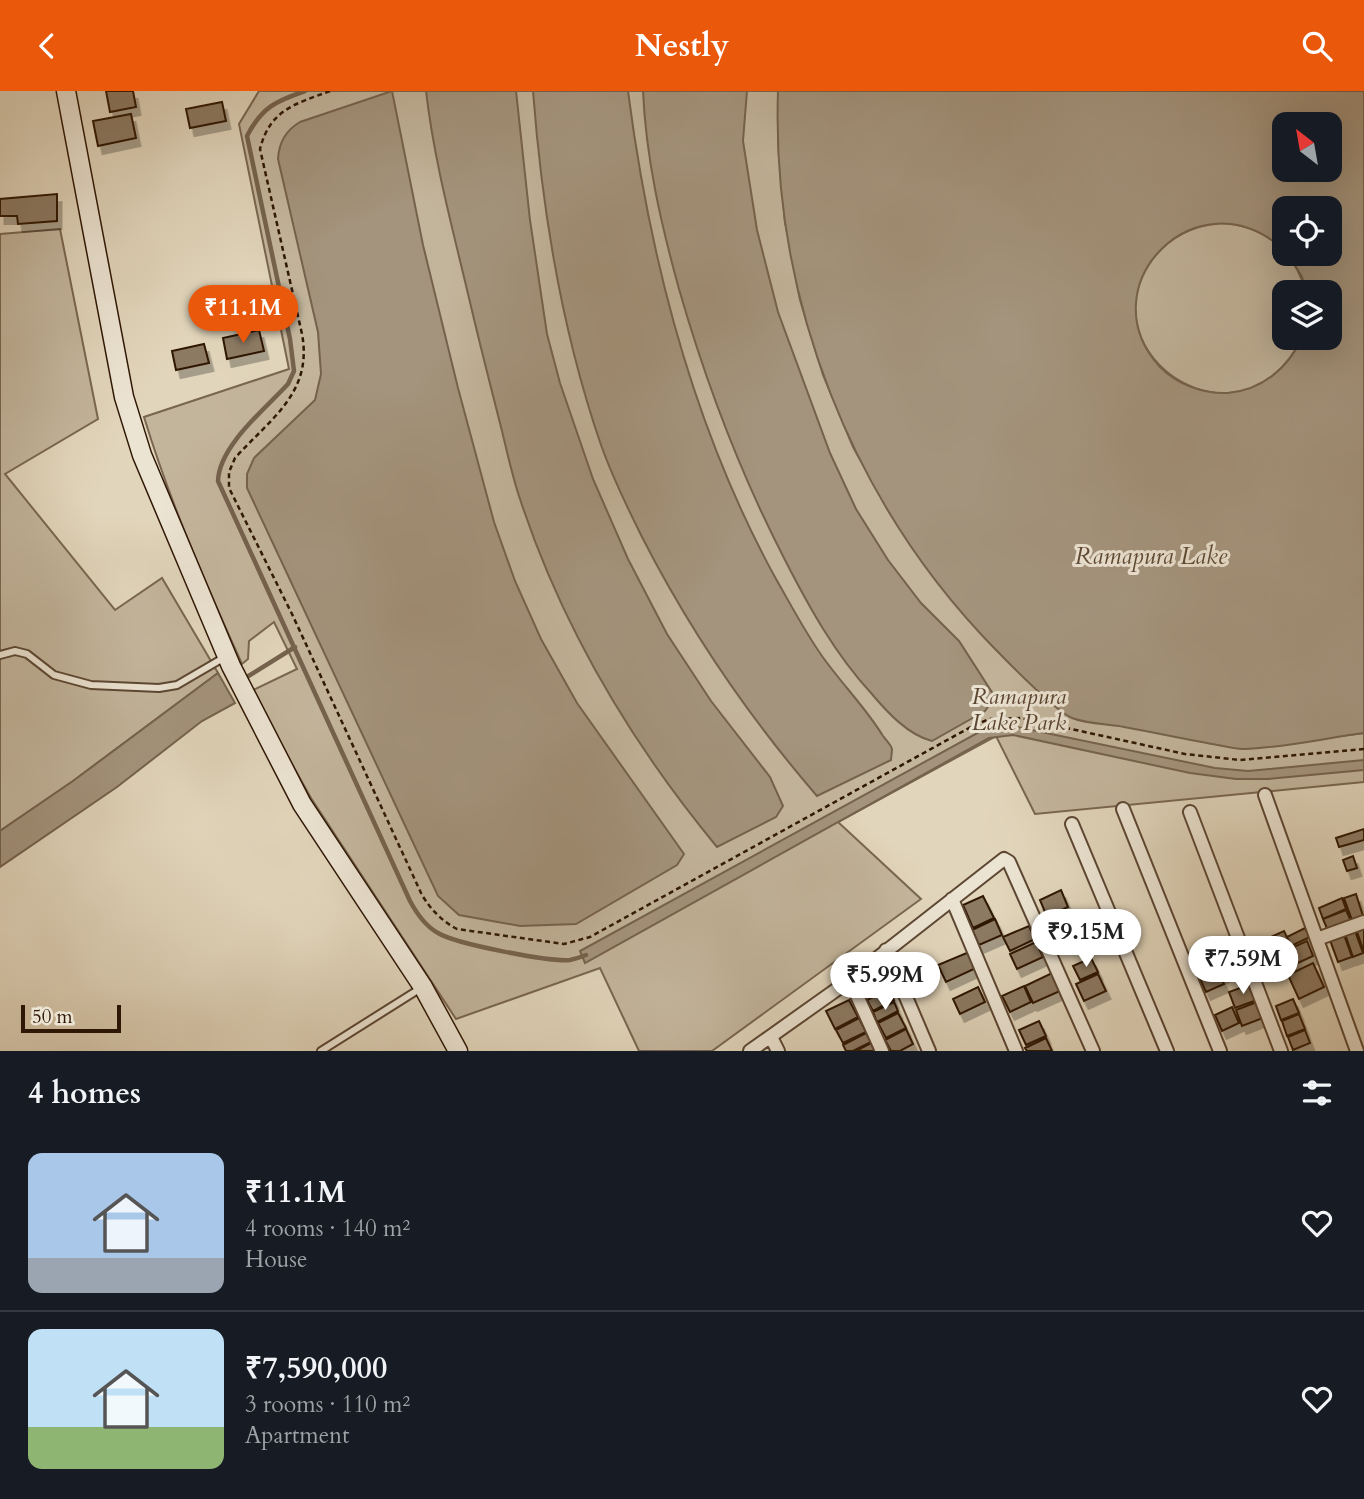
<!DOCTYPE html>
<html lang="en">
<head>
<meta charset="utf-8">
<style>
	:root { --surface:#171b24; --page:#242831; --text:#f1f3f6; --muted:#9ea1a6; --line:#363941; --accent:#ea580c }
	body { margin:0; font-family:Cardo,serif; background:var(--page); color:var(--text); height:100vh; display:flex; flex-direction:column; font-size:26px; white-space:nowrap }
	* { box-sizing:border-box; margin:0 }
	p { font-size:23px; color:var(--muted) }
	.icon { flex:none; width:38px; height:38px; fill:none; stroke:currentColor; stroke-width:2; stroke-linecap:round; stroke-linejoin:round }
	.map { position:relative; height:960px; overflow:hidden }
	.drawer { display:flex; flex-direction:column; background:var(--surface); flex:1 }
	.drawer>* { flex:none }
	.needle { width:46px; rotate:329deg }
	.controls { position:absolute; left:1272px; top:21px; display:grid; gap:14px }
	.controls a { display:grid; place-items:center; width:70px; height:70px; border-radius:14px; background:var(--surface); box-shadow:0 7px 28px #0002; font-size:35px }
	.scale { position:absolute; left:21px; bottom:18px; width:100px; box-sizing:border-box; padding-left:7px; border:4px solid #2f1705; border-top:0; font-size:19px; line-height:24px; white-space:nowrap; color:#2f1705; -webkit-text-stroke:5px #ece4d3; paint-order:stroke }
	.price { position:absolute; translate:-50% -60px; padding:0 16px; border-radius:24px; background:#fff; color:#222; font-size:23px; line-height:46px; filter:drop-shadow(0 2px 4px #0008) }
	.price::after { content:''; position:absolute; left:50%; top:42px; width:21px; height:16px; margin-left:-10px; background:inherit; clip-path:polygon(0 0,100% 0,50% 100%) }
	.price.active { background:var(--accent); color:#fff }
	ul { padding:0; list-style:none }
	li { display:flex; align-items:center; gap:21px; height:175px; padding:0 28px }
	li+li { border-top:2px solid var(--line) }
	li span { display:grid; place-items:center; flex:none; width:196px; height:140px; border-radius:14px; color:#555 }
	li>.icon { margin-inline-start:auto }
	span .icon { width:84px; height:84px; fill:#fffc; stroke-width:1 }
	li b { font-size:30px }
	h2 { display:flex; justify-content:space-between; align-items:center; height:84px; padding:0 28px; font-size:30px }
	header { display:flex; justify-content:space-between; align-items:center; height:91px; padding:0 28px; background:var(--accent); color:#fff; font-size:32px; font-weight:800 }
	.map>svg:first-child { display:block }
	.green { fill:#c3b59c; stroke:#796650; stroke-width:2 }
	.water { fill:#a4947d; stroke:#75624d; stroke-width:2; fill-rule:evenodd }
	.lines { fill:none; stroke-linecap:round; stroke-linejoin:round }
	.stream { stroke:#75624d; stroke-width:4.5 }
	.building { fill:#8c7a64; stroke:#2f1705; stroke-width:2; filter:url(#shadow) }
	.service-casing { stroke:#5c4632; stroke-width:10 }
	.minor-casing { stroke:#5c4632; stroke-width:16 }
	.secondary-casing { stroke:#2f1705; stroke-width:21 }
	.path { stroke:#2f1705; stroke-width:2.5; stroke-dasharray:5 3.5; stroke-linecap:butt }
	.service { stroke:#ece4d3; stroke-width:6 }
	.minor { stroke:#ece4d3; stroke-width:12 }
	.secondary { stroke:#ece4d3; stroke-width:18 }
	.labels { text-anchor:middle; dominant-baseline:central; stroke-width:6; stroke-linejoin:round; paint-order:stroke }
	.park-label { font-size:23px; font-style:italic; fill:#5b4632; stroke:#ece4d3 }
	.water-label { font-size:24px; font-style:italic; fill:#5e4935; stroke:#ece4d3 }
</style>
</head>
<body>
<header><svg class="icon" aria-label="back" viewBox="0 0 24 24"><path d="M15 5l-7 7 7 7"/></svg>Nestly<svg class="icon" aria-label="search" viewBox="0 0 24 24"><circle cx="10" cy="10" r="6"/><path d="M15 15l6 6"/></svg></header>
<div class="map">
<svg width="1364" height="960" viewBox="0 0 1364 960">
	<defs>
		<filter id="shadow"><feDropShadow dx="4.5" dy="8" stdDeviation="0" flood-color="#0004"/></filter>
	</defs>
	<rect width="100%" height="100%" fill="#e1d5bb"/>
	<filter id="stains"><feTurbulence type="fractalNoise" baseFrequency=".00286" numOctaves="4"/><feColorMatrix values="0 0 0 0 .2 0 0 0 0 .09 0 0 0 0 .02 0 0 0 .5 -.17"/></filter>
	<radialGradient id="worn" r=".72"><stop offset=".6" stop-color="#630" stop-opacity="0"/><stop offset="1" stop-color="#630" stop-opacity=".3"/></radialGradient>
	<path class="green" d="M259,0H778V52L785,131L800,209L823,284L853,356L891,424L935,488L985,547L1041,602L1242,658L1364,642V691L1035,723L996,645L838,731L921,808L712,960H639L600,877L456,928L311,707L251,600L297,578L274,531L249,550L248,568L242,573C205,492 170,411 144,326L289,278L239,33Z
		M1220,132C1265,134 1294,159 1306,201H1284V247H1302C1242,369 1084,264 1152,169C1169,146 1192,135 1220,132Z
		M60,138L98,328L5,383L115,519L162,487L218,582L73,690L0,740V143Z"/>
	<path class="water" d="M392,0L423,154L458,297L494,431L515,490L541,548L577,612L684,763L677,774L576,833L520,835L459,824L438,805L247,397V383L254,367L315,309L321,283L318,241L278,68C279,51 286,39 300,31Z
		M426,0H516L530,129L547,243L560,292L593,388L628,468L667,543L711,610L770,686L783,715L776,726L717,756C632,653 562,536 520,408C512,385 507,360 501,336C490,293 479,250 469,207C453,139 434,70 426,0Z
		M533,0H628C650,170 693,337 776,488C791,514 805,541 822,565C841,592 866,617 883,645C886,649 891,654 892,658C892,660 891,668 891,669L817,705C748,625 690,540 642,446C627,416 612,385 601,354C562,241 542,119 533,0Z
		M643,0H747L743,50L757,139L778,221L830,362L856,418L888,469L921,512L959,550L995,606L985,620L932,650C908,644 887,621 871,602C835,563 809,516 785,469C740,382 706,292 679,198C661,133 646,68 643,0Z
		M778,0H1364V642C1326,647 1282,657 1244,658C1232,658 1219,654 1207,652C1179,647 1152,641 1124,636C1108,633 1087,633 1072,627C1055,620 1012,575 997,560C852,413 771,207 778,0ZM1284,33H1330V79H1284ZM1284,117H1330V163H1288L1302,186L1306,201H1330V247H1302C1288,277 1262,299 1228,302C1203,303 1178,294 1160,276C1086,196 1197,80 1284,159Z
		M218,582L235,612L202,630L117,696L0,776V740L73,690Z
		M1012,635L1215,677L1248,680L1364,669V679L1268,688H1236L1190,682L1013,644L989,647L585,872L580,860L981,640Z"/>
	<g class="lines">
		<path class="stream" d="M305,0C276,10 262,16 247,45L290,248L294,280L288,293C265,318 219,355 218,390L410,810C417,823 425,835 438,842C456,853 549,871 570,869C575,868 581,866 586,864
			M242,589L295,556"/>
	</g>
	<path class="building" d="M106,0H133L136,16L110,21Z
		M222,11L226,30L190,37L186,18Z
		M131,23L136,47L98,55L93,30Z
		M57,103V130L18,133L17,125H0V108Z
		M259,239L264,260L227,268L223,247Z
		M204,253L209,272L176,279L172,260Z
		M1364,738V749L1339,756L1336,747Z
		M1353,765L1357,777L1347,780L1343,769Z
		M1061,799L1068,816L1047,826L1040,809Z
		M1356,803L1363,825L1352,829L1344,807Z
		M983,805L994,827L973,837L963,814Z
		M1342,807L1346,818L1323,828L1319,817Z
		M1346,819L1351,830L1328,840L1323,828Z
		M995,828L1002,844L979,854L972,839Z
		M1029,835L1035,848L1010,860L1003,846Z
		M1364,835V861L1356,838Z
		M1305,837L1310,846L1291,855L1287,846Z
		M1284,840L1291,855L1279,861L1271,846Z
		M1355,840L1363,862L1353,866L1345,843Z
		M1344,844L1352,866L1338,871L1330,849Z
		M1307,850L1313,865L1285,878L1278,863Z
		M1036,851L1043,866L1017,878L1010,863Z
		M1238,860L1244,875L1222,884L1216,868Z
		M969,861L976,877L946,891L938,874Z
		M1091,867L1098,881L1080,889L1073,875Z
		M921,871L925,879L913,885L909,877Z
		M1214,871L1224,893L1206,901L1196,879Z
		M1313,872L1324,896L1299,908L1288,884Z
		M1052,882L1060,900L1033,912L1025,895Z
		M1098,883L1106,900L1084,910L1076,893Z
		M1251,893L1257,909L1235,917L1229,901Z
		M1024,895L1031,911L1010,921L1002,905Z
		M978,896L985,911L960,923L953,908Z
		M888,898L894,909L873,920L867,909Z
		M1293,908L1299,922L1281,929L1276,915Z
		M849,909L858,926L835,938L826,920Z
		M894,911L898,920L877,931L873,921Z
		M1257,911L1263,927L1242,935L1236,919Z
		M1232,916L1239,932L1222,940L1215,924Z
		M898,922L906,937L886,947L878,932Z
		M1299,923L1305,938L1287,945L1282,930Z
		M859,927L866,941L843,952L836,939Z
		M1039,930L1046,945L1026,954L1019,939Z
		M906,938L913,953L900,960H891L885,949Z
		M1305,939L1310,952L1293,959L1288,946Z
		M866,942L871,951L853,960H846L843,954Z
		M1046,947L1052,960H1027L1025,957Z
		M871,952L875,960H856Z"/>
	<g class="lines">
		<g class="service-casing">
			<path id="service" d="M0,564L15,560L27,563L54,584L91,594L159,597L177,594L225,566
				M321,960L421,897"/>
		</g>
		<g class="minor-casing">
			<path id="minor" d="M1265,704L1357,960
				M1123,718L1220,960
				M1190,721L1281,960
				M1072,733L1167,960
				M952,808L1016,960
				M1317,848L1364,831
				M886,859L929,960
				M850,889L882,960
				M771,946L778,960
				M750,960L843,894L1004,768L1009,771L1093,960"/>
		</g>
		<g class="secondary-casing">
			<path id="secondary" d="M66,0L124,306L142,364L231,575L302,713L423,896L458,960"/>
		</g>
		<path class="path" d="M330,0C296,13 270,18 260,58L302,243C313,302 270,328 235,367L229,381V397L292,523L422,804C431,819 442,830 457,838L564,853L590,846L969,637L989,628L1021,627L1185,663L1240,669L1364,658"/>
		<use href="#service" class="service"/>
		<use href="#minor" class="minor"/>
		<use href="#secondary" class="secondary"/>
	</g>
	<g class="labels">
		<g class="park-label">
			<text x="1019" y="605">Ramapura<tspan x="1019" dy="26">Lake Park</tspan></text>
		</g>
		<g class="water-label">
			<text x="1151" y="465">Ramapura Lake</text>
		</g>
	</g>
	<rect width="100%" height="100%" filter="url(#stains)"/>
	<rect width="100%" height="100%" fill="url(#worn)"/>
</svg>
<div class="controls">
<a><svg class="needle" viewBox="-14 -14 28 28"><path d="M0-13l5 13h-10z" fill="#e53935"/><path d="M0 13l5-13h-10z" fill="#9ea1a6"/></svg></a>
<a><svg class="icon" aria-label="locate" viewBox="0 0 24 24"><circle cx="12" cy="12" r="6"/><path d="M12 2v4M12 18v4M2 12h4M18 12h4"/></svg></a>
<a><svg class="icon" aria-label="layers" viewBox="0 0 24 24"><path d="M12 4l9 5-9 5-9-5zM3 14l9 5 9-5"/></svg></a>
</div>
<div class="scale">50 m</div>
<b class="price active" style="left:243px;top:254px">₹11.1M</b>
<b class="price" style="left:1086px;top:878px">₹9.15M</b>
<b class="price" style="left:1243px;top:905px">₹7.59M</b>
<b class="price" style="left:885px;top:921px">₹5.99M</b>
</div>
<section class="drawer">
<h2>4 homes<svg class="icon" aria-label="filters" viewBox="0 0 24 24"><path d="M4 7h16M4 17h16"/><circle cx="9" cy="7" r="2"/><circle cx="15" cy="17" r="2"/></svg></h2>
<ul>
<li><span style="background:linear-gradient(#a9c7e8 75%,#9aa5b1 0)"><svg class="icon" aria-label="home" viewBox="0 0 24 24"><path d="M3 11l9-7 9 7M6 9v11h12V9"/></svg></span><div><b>₹11.1M</b><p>4 rooms · 140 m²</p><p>House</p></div><svg class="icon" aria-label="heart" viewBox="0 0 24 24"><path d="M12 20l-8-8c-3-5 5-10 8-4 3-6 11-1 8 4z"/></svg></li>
<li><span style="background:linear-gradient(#bfe0f5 70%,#8fb573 0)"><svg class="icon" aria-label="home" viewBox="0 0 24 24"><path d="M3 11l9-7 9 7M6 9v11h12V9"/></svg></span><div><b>₹7,590,000</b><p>3 rooms · 110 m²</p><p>Apartment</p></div><svg class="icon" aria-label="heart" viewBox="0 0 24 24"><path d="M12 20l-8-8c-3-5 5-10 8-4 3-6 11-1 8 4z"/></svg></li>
</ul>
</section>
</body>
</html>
